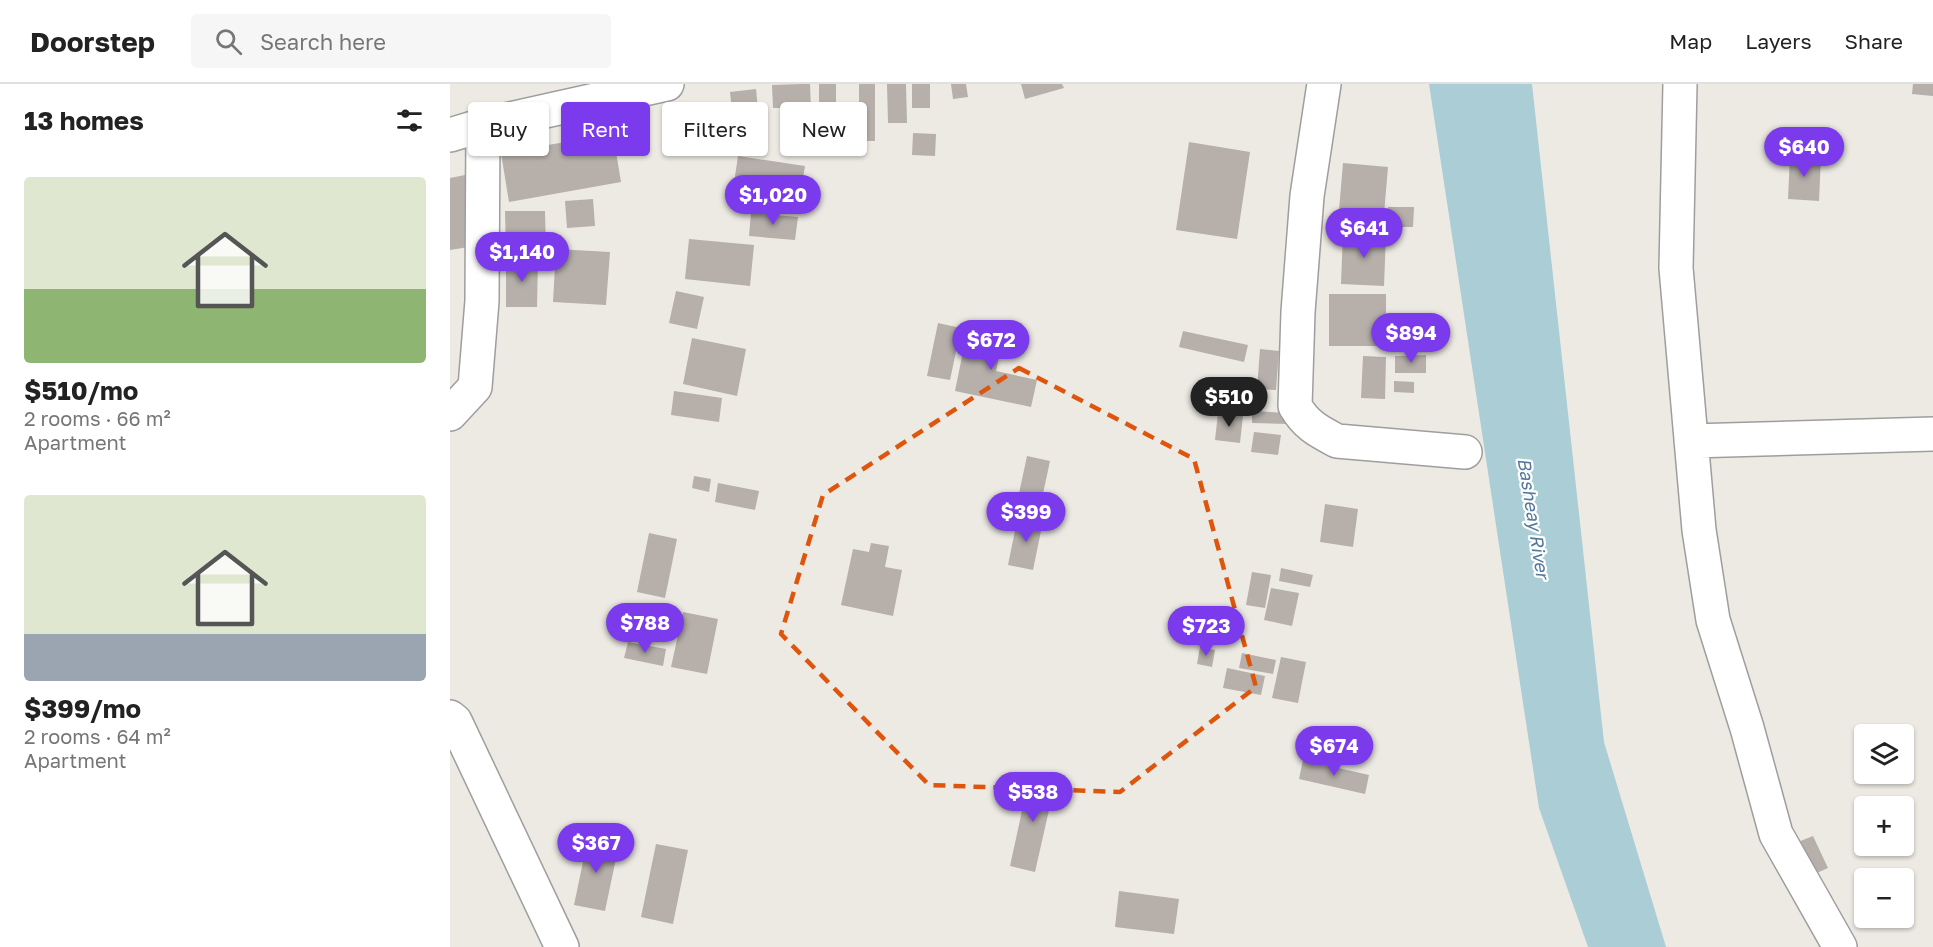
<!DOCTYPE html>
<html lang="en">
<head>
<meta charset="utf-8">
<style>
	:root { --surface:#fff; --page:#f6f6f6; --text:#222; --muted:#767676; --line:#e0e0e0; --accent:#7c3aed }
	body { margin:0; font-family:"Golos Text",sans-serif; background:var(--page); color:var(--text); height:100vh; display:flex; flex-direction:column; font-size:22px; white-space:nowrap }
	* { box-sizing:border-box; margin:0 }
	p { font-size:20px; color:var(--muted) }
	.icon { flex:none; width:33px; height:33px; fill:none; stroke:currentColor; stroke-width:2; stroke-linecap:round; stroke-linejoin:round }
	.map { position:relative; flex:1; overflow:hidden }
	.drawer { display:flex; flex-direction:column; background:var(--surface); width:450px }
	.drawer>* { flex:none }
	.guide { position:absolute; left:18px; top:18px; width:570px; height:54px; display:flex; gap:12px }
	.controls { position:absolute; left:1404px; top:640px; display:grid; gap:12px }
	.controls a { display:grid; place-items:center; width:60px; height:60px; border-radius:6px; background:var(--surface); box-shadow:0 2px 4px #0004; font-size:30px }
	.price { position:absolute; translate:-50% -51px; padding:0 14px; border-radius:21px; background:var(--accent); color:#fff; font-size:20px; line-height:39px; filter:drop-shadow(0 2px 3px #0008) }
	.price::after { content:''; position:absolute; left:50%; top:36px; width:18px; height:14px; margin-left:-9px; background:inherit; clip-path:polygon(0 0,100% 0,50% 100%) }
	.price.selected { background:#222; color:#fff }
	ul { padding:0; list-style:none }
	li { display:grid; align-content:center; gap:12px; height:318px; padding:0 24px }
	li span { display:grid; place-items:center; height:186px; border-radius:6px; color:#555 }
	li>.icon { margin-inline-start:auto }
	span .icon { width:108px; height:108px; fill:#fffc; stroke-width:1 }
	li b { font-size:26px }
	h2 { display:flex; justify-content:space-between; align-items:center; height:72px; padding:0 24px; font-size:26px }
	.pill { padding:0 21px; border-radius:6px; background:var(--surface); box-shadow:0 2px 4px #0004; font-size:21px; line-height:54px }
	.pill.selected { background:var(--accent); color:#fff }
	header { display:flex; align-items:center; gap:36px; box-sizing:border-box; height:84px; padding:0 30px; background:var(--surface); border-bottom:2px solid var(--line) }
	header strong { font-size:28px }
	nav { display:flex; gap:33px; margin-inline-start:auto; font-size:21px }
	.search { width:420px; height:54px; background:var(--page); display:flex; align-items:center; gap:15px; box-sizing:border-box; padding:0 21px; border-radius:6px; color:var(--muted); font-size:22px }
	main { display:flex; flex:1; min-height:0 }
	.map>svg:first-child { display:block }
	.water { fill:#aacdd6 }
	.building { fill:#b6afaa }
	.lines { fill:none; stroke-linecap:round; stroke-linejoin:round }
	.minor-casing { stroke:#9e9e9e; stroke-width:36 }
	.minor { stroke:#fff; stroke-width:33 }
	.marked { fill:none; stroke:#de560d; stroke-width:4.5; stroke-dasharray:12 8; stroke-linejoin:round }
	.labels { text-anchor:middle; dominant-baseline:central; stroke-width:4.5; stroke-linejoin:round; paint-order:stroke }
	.water-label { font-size:18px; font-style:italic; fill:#52789a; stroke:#fff }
</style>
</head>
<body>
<header>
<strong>Doorstep</strong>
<div class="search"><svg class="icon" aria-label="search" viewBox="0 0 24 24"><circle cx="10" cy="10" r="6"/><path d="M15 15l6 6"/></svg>Search here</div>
<nav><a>Map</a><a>Layers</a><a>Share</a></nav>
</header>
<main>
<section class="drawer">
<h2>13 homes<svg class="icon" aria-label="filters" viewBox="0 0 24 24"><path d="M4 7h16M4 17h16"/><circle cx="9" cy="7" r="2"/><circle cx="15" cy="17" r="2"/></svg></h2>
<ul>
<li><span style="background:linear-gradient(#dfe7d0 60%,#8fb573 0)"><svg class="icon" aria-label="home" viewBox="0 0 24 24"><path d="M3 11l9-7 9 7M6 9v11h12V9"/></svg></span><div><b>$510/mo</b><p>2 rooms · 66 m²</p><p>Apartment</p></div></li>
<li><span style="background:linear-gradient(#dfe7d0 75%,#9aa5b1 0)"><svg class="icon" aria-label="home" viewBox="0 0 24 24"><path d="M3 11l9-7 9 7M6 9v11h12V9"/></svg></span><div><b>$399/mo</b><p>2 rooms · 64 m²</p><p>Apartment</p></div></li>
</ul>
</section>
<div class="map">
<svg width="1483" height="863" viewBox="0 0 1483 863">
	<rect width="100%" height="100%" fill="#edeae4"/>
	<path class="water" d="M979,0H1082L1154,658L1216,863H1138L1089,724Z"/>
	<path class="building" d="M351,0H360L362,51H335L334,24H323L322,1Z
		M369,0H386V20H369Z
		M409,0H425V57H409Z
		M437,0H456L457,39H438Z
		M462,0H480V24H462Z
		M501,0H516L518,13L503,15Z
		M571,0H612L614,4L575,15Z
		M1463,0H1483V12L1462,10Z
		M306,5L312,65L286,67L280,8Z
		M369,30H386L387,66H370Z
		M463,49L486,50L485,72L462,71Z
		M163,50L171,98L59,118L51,69Z
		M739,58L800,68L787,155L726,146Z
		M1340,71L1371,73L1369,117L1338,115Z
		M288,72L355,82L352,100L332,97L331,108L352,111L349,130L281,119Z
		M893,79L938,83L933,142L888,138Z
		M20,90L31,161L0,166V94Z
		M143,115L145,142L117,144L115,117Z
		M938,123H964L963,143H938Z
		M55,127H95L96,167L56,168Z
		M301,129L348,133L345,156L299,152Z
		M893,148L936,150L934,202L891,200Z
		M239,155L304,161L300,202L235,195Z
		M106,165L160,168L156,221L103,218Z
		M56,176H88L87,223H56Z
		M226,207L254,213L247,245L219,239Z
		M879,210H936V262H879Z
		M488,239L511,244L500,296L477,292Z
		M518,243L554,251L546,287L587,296L581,323L505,307Z
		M989,246L990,260H970V247Z
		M733,247L798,261L794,278L729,263Z
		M242,254L296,265L287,312L233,300Z
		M810,265L829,267L826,306L807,305Z
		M976,271V289H945V272Z
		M913,272L936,273L935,315L911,314Z
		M944,297L964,298V309L944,308Z
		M224,307L272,314L269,338L221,331Z
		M802,327L838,329V340L802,339Z
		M768,329L793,332L790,359L765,356Z
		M804,348L831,351L828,371L801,368Z
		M577,372L600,377L591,419L568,414Z
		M244,392L261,395L259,408L242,404Z
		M268,399L309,407L305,426L265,418Z
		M875,420L908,425L903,463L870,458Z
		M568,432L593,437L583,486L558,481Z
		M199,449L227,455L215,514L187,508Z
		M421,459L439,462L435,483L452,486L443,532L391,521L403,465L419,468Z
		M831,484L863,491L860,503L829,497Z
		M802,488L821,491L815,524L796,521Z
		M821,504L849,509L842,542L814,536Z
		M233,528L268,535L257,590L221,583Z
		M178,558L216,565L213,582L174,574Z
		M750,563L765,566L762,583L747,580Z
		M792,569L826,576L823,590L789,584Z
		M831,573L856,578L848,619L822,614Z
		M777,584L815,592L811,611L773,604Z
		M853,676L919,691L915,710L849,695Z
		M580,690L606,695L585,788L560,782Z
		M1363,752L1378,784L1362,791L1348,758Z
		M138,754L169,760L155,827L124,821Z
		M206,760L238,766L223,840L191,833Z
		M669,807L729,815L724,850L665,843Z"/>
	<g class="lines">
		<g class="minor-casing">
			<path id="minor" d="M874,0L857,112L848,228L845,322C856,341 868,347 887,357L1015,368
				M1230,0L1226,184L1249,446L1263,536L1297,644L1326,750L1390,863
				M0,51L33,41L217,0
				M0,330L25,303L32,217L33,41
				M1241,357L1483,350
				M0,633L5,637L112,863"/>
		</g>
		<use href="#minor" class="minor"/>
	</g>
	<path class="marked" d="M569,284L744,375L806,603L670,708L479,701L331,550L373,411Z"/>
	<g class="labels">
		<g class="water-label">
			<text transform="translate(1084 434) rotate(81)">Basheay River</text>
		</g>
	</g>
</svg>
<div class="controls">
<a><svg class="icon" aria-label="layers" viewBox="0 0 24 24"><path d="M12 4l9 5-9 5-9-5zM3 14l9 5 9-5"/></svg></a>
<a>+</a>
<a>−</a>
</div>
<b class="price" style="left:1354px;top:94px">$640</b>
<b class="price" style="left:323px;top:142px">$1,020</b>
<b class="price" style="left:914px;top:175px">$641</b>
<b class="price" style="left:72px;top:199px">$1,140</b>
<b class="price" style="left:961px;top:280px">$894</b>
<b class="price" style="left:541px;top:287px">$672</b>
<b class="price selected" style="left:779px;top:344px">$510</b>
<b class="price" style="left:576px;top:459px">$399</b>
<b class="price" style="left:195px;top:570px">$788</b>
<b class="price" style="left:756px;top:573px">$723</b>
<b class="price" style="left:884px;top:693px">$674</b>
<b class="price" style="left:583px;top:739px">$538</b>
<b class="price" style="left:146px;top:790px">$367</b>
<div class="guide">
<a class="pill">Buy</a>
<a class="pill selected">Rent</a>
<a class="pill">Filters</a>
<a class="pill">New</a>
</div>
</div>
</main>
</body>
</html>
